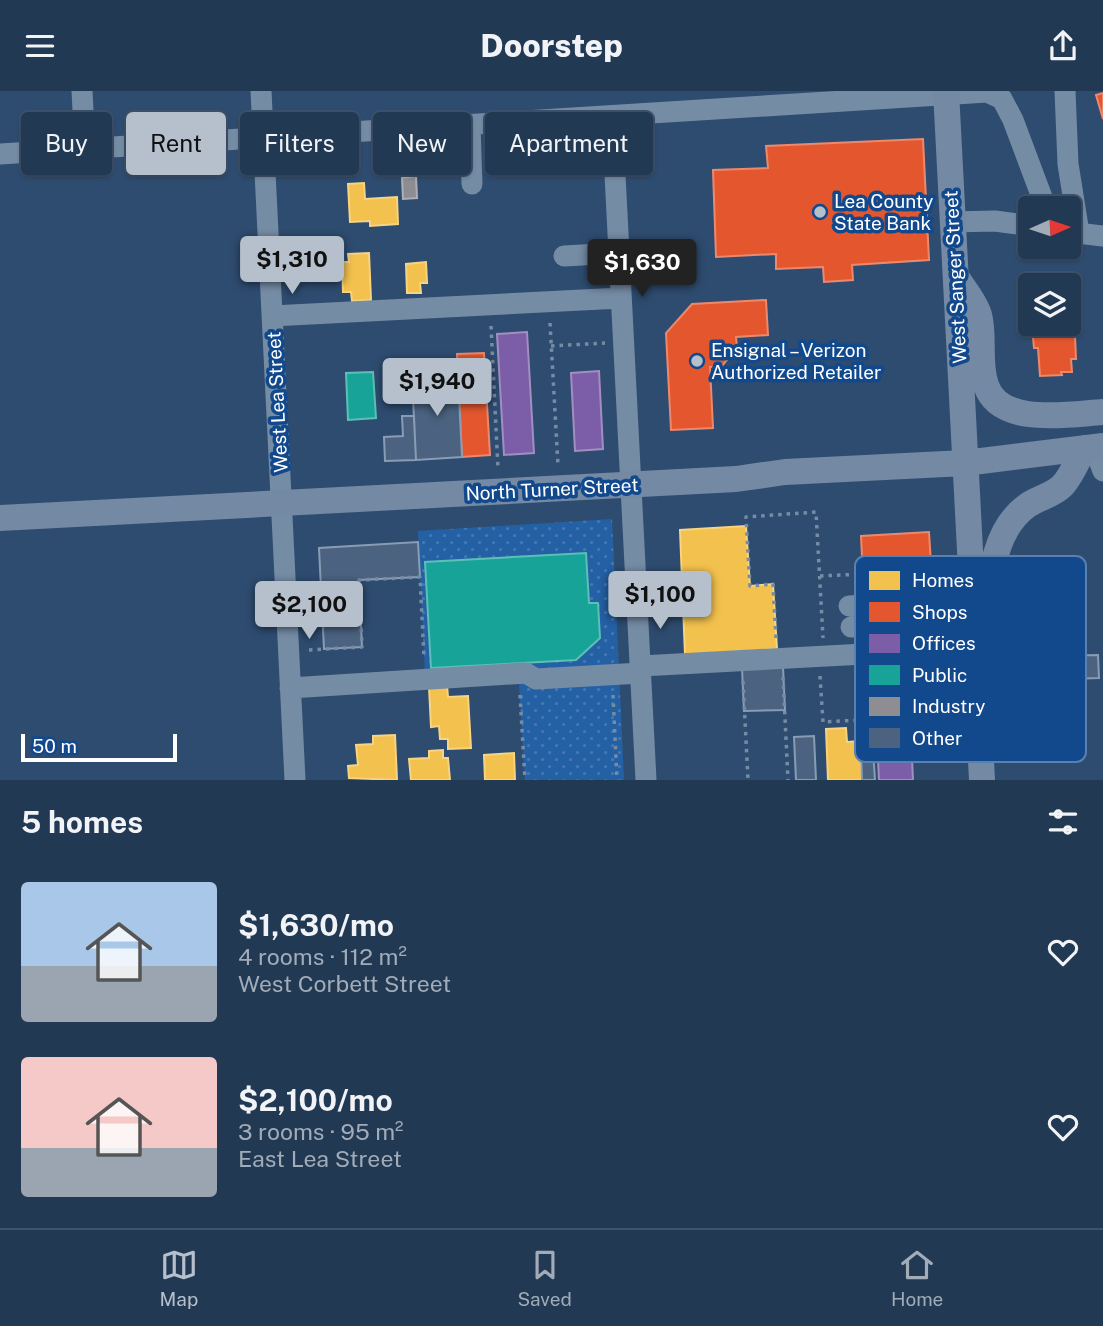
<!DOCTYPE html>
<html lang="en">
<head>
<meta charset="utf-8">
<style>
	:root { --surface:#223954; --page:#2e445e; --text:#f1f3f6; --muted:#a2acb8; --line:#3f536b; --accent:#b6c0cd }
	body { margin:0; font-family:"Public Sans",sans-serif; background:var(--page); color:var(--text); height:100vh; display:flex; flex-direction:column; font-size:26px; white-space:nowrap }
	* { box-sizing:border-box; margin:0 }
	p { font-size:23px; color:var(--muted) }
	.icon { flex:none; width:38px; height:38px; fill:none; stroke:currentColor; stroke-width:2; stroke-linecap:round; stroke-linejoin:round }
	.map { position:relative; height:689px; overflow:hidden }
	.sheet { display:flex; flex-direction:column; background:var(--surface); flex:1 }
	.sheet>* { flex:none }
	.banner { position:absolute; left:21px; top:21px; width:700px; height:63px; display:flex; gap:14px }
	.needle { width:46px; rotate:87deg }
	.buttons { position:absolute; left:1018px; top:105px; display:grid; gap:14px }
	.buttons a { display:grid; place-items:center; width:63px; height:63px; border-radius:7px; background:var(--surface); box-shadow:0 2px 5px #0004,0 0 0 2px var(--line); font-size:35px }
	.scale { position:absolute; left:21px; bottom:18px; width:156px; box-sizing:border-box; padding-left:7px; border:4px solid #fff; border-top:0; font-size:19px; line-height:24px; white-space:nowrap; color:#fff; -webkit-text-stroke:5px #12498c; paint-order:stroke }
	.price { position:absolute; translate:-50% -60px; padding:0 16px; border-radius:7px; background:var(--accent); color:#111; font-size:23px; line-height:46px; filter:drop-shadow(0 2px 4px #0008) }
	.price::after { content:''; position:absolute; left:50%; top:42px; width:21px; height:16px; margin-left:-10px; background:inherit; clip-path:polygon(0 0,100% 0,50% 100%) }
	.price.current { background:#222; color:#fff }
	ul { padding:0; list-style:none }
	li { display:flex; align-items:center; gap:21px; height:175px; padding:0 21px }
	li span { display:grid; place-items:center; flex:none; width:196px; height:140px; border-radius:7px; color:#555 }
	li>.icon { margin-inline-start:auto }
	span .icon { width:84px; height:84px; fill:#fffc; stroke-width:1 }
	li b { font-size:30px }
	h2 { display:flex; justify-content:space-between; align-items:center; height:84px; padding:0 21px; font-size:30px }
	.pill { padding:0 24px; border-radius:7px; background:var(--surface); box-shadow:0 2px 5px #0004,0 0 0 2px var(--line); font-size:24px; line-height:63px }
	.pill.current { background:var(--accent); color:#111 }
	header { display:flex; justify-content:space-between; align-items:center; height:91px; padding:0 21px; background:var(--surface); font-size:32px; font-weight:800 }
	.tab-bar { display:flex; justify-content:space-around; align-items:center; height:98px; border-top:2px solid var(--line); background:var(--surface); font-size:19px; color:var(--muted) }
	.tab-bar a { display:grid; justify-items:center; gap:4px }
	.tab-bar .current { color:var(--accent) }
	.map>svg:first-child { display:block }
	.grass { fill:url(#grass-dots) }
	.homes { fill:#f2c14e; stroke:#f6d483; stroke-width:2 }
	.shops { fill:#e4572e; stroke:#ec896d; stroke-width:2 }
	.offices { fill:#7b5ea7; stroke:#a38ec1; stroke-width:2 }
	.public { fill:#17a398; stroke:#5dbfb7; stroke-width:2 }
	.industry { fill:#8d8d92; stroke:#afafb3; stroke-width:2 }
	.building { fill:#4b6380; stroke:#899cb3; stroke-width:2 }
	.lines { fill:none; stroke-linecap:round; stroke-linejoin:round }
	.minor-tunnel { stroke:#4d6785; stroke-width:21; stroke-dasharray:21 10; stroke-linecap:butt }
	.path { stroke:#758ca5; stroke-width:3.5; stroke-dasharray:3.5 5; stroke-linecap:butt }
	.minor { stroke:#758ca5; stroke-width:21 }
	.major { stroke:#7489a3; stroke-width:26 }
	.poi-dot { fill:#b6c0cd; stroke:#12498c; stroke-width:2.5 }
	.labels { text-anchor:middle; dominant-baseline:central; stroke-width:7; stroke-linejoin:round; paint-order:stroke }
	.poi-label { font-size:19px; fill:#fff; stroke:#12498c; text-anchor:start }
	.street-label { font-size:19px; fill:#fff; stroke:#12498c }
	.key { fill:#12498c; stroke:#5980ae; stroke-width:2 }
	.key-label { font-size:19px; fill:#fff }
</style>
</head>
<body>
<header><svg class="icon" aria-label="menu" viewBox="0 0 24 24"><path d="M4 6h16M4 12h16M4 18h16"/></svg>Doorstep<svg class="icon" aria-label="share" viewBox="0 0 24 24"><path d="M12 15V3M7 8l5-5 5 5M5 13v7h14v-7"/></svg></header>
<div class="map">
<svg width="1103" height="689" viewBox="0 0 1103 689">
	<defs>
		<pattern id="grass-dots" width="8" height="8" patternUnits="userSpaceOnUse" patternTransform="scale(1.75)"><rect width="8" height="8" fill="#2460a4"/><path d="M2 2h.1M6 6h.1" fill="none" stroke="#4578b2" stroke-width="1.8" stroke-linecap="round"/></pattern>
	</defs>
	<rect width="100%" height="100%" fill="#2e4c70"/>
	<path class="grass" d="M612,428L624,689H525L518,578L425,584L418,440Z"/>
	<path class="homes" d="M364,92L365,108L397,106L398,133L370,135V130L350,131L348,93Z
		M369,162L371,209L352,210L351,201H343L342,171H349L348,163Z
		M426,171L427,192H420L421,202H407L406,173Z
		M746,435L750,495L773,493L777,558L685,564L680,439Z
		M447,594L448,606L468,605L471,657L448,658V648H440L439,635L431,636L429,596Z
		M846,637L847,651L860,650L862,689H828L826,638Z
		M395,644L397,689L349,687L348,675L358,674L356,654L373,653V645Z
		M443,659V667H448L450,689H411L409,668L429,667V660Z
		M514,662L515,689H485L484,664Z"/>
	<path class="shops" d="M1103,2V28L1096,4Z
		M923,48L929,169L852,174L853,189L824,191L823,176L776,178V163L716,166L713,79L768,77L766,55Z
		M766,209L768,244L736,246L737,256L722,275L710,276L713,337L671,339L666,242L692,213Z
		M1069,220L1071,245H1075L1076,268H1071L1072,281H1061L1062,284L1040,285L1038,257H1034L1032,235H1037L1036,233H1069Z
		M484,262L490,364L462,366L457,263Z
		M929,441L933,505H928L930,534L927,535V545L905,546L903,506L864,508L861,445Z"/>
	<path class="offices" d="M527,241L534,362L504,364L497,243Z
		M599,280L603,358L575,360L571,282Z
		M921,626L922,646L911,647L913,689H879L876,628Z"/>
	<path class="public" d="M373,281L376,327L348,329L346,282Z
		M586,462L589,512H598L600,547L576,569L431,577L425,471Z"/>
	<path class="industry" d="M416,85L417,107L403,108L402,87Z"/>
	<path class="building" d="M458,285L462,366L416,369L412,287Z
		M402,325H414L416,369L385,370L384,346L403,345Z
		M418,451L420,486L359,489L362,556L324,558L319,457Z
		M1055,544L1056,565L1098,564L1099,587L1069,588V598L1035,599L1033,545Z
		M783,576L785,619L744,620L742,577Z
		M814,645L816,689H796L794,646Z
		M861,659H873L875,689H862Z"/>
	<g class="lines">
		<path class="minor-tunnel" d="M904,523L929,521"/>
		<path class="path" d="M550,232L558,374
			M491,235L498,378
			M551,255L605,252
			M820,485L863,483
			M776,547L773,493L750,495L746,426L816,421L823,547
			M309,559L362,556L359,489L420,486L424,567
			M820,585L823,631L955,624
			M783,586L788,689
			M743,590L748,689
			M520,604L525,689
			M613,604L617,689"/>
		<path class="minor" d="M82,0L85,58
			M261,0L295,689
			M1065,0L1068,73L1079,142
			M612,25L646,689
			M470,33L472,93
			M0,63L987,1L1002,8L1013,29L1046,117
			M951,131L995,130L1031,135
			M1069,141L1103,145
			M564,165L618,162
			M272,225L621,207
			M1094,356L1103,380
			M928,511L973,507
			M849,515L903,512
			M930,532L973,529
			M851,536L904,533
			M641,575L975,557
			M290,597L526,582L536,588L641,582"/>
		<path class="major" d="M946,0L982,689
			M957,187C964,198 976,212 979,224C985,246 978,272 986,294C999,336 1070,323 1103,321
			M0,427L736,388L785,381L965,372L1103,355
			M990,524C989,487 994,438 1028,414C1039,407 1053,404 1062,395C1071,386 1078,369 1084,357"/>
	</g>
	<g class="poi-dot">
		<circle cx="820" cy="121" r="7"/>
		<circle cx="697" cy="270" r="7"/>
	</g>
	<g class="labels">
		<g class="poi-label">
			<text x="834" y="110">Lea County<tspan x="834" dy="22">State Bank</tspan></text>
			<text x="711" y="259">Ensignal – Verizon<tspan x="711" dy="22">Authorized Retailer</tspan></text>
		</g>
		<g class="street-label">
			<text transform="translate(955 186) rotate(-93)">West Sanger Street</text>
			<text transform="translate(277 311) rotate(-93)">West Lea Street</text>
			<text transform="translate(552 398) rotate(-3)">North Turner Street</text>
		</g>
	</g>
	<rect x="855" y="465" width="231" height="206" rx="10" class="key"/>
	<rect x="869" y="480" width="31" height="19" fill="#f2c14e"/>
	<rect x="869" y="511" width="31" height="20" fill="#e4572e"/>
	<rect x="869" y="543" width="31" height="19" fill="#7b5ea7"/>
	<rect x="869" y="574" width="31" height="20" fill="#17a398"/>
	<rect x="869" y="606" width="31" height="19" fill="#8d8d92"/>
	<rect x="869" y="637" width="31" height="20" fill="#4b6380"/>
	<g class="key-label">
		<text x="912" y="496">Homes</text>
		<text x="912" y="528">Shops</text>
		<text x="912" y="559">Offices</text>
		<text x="912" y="591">Public</text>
		<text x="912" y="622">Industry</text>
		<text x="912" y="654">Other</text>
	</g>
</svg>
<div class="buttons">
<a><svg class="needle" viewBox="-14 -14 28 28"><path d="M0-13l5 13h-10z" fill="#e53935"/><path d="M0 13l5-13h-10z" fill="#a2acb8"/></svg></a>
<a><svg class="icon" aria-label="layers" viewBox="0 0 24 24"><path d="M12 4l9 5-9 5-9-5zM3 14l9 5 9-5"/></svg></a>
</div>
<div class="scale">50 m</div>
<b class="price" style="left:292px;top:205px">$1,310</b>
<b class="price current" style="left:642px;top:208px">$1,630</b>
<b class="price" style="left:437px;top:327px">$1,940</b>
<b class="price" style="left:660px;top:540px">$1,100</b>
<b class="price" style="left:309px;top:550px">$2,100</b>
<div class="banner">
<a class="pill">Buy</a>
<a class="pill current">Rent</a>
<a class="pill">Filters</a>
<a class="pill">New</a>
<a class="pill">Apartment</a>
</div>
</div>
<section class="sheet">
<h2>5 homes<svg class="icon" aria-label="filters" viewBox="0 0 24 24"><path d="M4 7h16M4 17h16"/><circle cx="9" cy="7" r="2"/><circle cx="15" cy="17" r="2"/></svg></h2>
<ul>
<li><span style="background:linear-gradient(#a9c7e8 60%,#9aa5b1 0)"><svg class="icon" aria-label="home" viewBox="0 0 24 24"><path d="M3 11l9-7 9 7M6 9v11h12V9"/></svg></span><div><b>$1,630/mo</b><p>4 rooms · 112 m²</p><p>West Corbett Street</p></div><svg class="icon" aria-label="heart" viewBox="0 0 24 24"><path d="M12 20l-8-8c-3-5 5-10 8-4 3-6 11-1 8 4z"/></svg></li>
<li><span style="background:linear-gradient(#f6c9c9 65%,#9aa5b1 0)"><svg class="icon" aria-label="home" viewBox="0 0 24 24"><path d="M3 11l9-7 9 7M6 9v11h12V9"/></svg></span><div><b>$2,100/mo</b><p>3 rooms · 95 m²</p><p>East Lea Street</p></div><svg class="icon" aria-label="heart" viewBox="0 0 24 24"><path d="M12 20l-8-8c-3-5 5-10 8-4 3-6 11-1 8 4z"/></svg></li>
</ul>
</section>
<nav class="tab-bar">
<a class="current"><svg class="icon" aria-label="map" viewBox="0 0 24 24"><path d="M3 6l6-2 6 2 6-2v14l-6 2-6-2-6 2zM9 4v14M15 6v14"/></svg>Map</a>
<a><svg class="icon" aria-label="saved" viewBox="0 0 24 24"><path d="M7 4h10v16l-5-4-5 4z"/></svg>Saved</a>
<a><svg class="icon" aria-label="home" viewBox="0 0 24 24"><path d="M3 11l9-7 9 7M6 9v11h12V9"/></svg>Home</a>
</nav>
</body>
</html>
